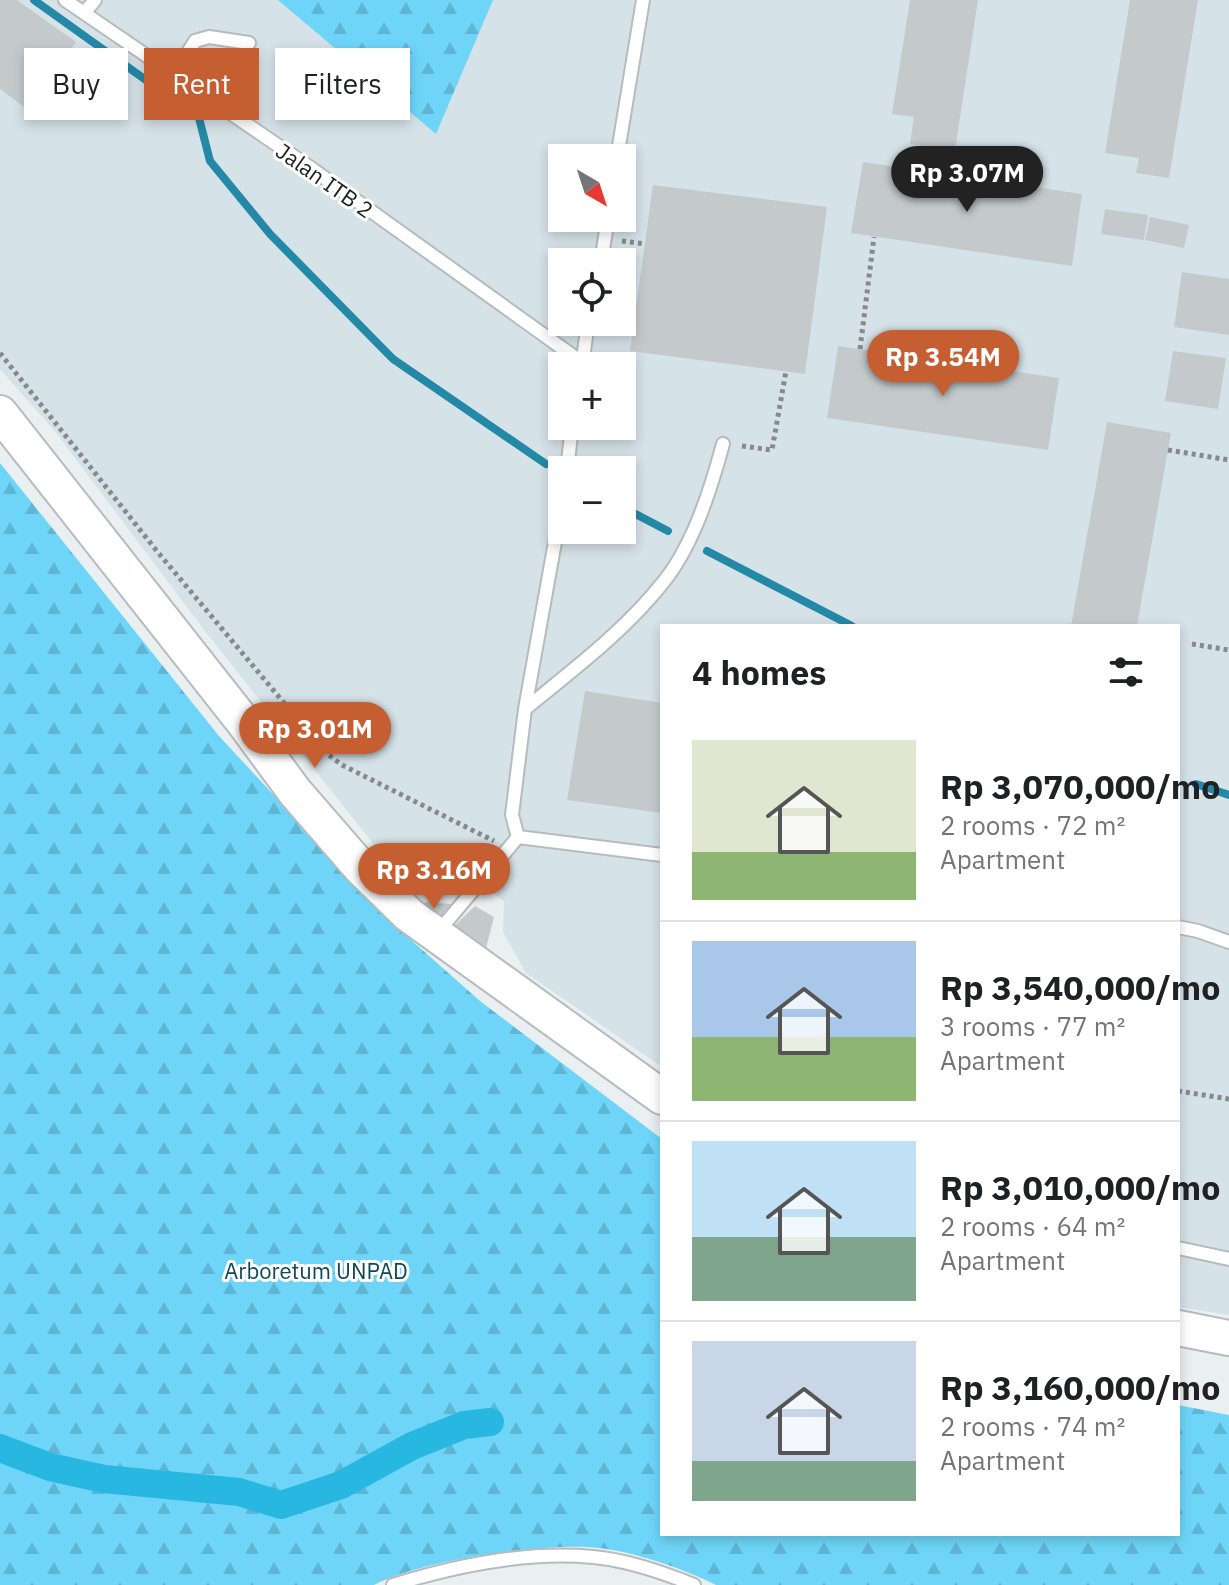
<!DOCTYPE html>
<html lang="en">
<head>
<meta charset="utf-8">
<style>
	:root { --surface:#fff; --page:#f2f2f2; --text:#202124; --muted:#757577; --line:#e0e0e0; --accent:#c55e31 }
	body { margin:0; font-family:"IBM Plex Sans",sans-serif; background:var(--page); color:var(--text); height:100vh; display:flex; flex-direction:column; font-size:30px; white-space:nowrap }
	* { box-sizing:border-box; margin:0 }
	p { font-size:26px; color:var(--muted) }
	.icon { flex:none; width:44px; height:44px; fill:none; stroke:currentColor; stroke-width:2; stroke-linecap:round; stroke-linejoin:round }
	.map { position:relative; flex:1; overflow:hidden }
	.side { position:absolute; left:660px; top:624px; width:520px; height:912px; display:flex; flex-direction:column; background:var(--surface); border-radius:0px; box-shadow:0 4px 12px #0003 }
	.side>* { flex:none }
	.top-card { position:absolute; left:24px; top:48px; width:516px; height:72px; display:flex; gap:16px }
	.needle { width:52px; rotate:141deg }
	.controls { position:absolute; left:548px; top:144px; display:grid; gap:16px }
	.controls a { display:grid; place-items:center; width:88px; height:88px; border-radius:0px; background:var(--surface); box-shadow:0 4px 12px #0003; font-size:40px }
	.price { position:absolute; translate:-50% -68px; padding:0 18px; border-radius:28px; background:var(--accent); color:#fff; font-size:26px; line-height:52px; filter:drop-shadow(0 2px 4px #0008) }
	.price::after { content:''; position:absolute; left:50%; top:48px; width:24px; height:18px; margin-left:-12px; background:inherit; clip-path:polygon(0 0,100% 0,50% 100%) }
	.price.active { background:#222; color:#fff }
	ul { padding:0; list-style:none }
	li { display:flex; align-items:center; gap:24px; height:200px; padding:0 32px }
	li+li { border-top:2px solid var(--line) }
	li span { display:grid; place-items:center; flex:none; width:224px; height:160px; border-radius:0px; color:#555 }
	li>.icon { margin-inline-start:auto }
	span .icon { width:96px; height:96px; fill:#fffc; stroke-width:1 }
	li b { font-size:34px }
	h2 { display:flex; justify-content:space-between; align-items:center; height:96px; padding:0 32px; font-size:34px }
	.chip { padding:0 28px; border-radius:0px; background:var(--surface); box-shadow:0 4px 12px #0003; font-size:28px; line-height:72px }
	.chip.active { background:var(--accent); color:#fff }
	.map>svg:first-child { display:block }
	.built { fill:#d5e2e8; fill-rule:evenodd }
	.forest { fill:url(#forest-firs) }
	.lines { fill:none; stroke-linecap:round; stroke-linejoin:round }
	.stream { stroke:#2489a6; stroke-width:8 }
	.canal { stroke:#27b7e0; stroke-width:28 }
	.building { fill:#c4cacc }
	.lane-casing { stroke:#b6bbbd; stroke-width:16 }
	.secondary-casing { stroke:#b6bbbd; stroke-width:38 }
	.path { stroke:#878a8b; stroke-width:5; stroke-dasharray:4 4; stroke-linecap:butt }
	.lane { stroke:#fff; stroke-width:12 }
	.secondary { stroke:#fff; stroke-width:34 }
	.labels { text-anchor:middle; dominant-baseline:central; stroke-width:6; stroke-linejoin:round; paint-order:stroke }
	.street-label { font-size:22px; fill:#1d1f1f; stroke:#fff }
	.park-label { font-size:22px; fill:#0d4758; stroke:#fff }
</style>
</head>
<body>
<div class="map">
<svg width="1229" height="1585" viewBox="0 0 1229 1585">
	<defs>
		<pattern id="forest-firs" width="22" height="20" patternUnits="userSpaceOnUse" patternTransform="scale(2)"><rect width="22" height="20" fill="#6ed5f8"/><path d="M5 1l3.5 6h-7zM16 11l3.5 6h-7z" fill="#5fb6d4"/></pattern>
	</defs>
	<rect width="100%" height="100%" fill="#eaeff1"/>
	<path class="built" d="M0,0H1229V1315L1178,1307V626H662V1067L526,973L503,932L504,901L469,876L453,893L435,898L405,880L379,851L205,631L54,430L0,369ZM562,158H622V218H562ZM562,262H622V322H562ZM562,366H622V426H562ZM562,470H622V530H562Z"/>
	<path class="forest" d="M278,0H493L436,134Z
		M0,463L219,736L393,924L480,1001L662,1139V1534H1178V1405L1229,1415V1585H716C682,1568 625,1548 586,1547C531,1545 423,1560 374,1585H0Z"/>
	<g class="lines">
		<path class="stream" d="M34,0L199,118L210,161L270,234L393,359L546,464
			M622,507L668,531
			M707,551L852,626
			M1196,784L1229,795"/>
		<path class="canal" d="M0,1448L50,1467L104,1479L239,1492L281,1505L341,1485L412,1446L464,1425L490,1422"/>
	</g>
	<path class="building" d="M0,0H17L76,42L27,109L0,89Z
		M910,0H978L955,150L910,144L914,117L892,114Z
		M1130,0H1198L1169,178L1136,173L1139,158L1105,153Z
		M863,162L1082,194L1072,266L851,233Z
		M653,185L827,207L805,374L630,351Z
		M1105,209L1148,215L1144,240L1101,234Z
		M1150,217L1189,225L1184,248L1145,240Z
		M1182,272L1229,279V335L1174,327Z
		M838,346L1059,378L1048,450L827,418Z
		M1173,351L1226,358L1218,409L1165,401Z
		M1107,422L1171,433L1137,626H1071Z
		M585,691L662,703V813L567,800Z
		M426,902L452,904L436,925L417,913Z
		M475,906L494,917L484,956L451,929Z"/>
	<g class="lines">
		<g class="lane-casing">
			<path id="lane" d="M65,0L308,166L583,363
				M84,13L95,0
				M174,75L195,41L209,37L249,43
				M617,158L643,0
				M601,262L608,218
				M582,366L588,322
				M567,470L572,426
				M525,709C574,669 626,630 665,580C694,543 711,488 723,444
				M518,837L512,815L525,709L562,503
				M518,837L662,855
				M1178,927L1198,931L1229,942
				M438,932L518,837
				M1178,1248L1229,1259
				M393,1585C457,1565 527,1551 593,1557C628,1560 662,1572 694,1585"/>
		</g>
		<g class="secondary-casing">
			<path id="secondary" d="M0,413L245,724L295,792L360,867L409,915L662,1097
				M1178,1328L1229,1338"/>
		</g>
		<path class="path" d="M622,241L645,244
			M860,349L874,237
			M0,353L156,550L326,753L342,765L494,841
			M742,446L772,450L786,371
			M1168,450L1229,460
			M1192,644L1229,650
			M1178,1091L1229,1099"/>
		<use href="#lane" class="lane"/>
		<use href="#secondary" class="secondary"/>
	</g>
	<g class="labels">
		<g class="street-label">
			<text transform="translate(325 180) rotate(35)">Jalan ITB 2</text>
		</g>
		<g class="park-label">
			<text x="316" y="1270">Arboretum UNPAD</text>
		</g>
	</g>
</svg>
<div class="controls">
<a><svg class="needle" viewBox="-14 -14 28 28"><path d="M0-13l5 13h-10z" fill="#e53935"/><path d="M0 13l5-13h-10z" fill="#757577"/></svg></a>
<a><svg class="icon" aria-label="locate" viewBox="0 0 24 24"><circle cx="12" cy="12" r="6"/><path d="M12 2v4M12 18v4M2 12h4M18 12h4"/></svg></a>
<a>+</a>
<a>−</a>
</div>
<b class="price active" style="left:967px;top:214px">Rp 3.07M</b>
<b class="price" style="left:943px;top:398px">Rp 3.54M</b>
<b class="price" style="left:315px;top:770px">Rp 3.01M</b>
<b class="price" style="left:434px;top:911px">Rp 3.16M</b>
<div class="top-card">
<a class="chip">Buy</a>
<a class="chip active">Rent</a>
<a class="chip">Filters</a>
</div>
<section class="side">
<h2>4 homes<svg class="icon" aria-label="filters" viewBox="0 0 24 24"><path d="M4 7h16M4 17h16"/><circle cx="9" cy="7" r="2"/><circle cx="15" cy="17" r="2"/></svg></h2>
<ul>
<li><span style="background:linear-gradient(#dfe7d0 70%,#8fb573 0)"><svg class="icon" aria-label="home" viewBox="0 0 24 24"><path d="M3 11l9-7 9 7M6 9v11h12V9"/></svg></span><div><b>Rp 3,070,000/mo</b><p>2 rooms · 72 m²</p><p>Apartment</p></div></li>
<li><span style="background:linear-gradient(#a9c7e8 60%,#8fb573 0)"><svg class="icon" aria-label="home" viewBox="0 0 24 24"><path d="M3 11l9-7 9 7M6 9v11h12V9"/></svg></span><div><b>Rp 3,540,000/mo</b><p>3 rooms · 77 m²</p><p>Apartment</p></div></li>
<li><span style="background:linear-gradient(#bfe0f5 60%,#7fa58c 0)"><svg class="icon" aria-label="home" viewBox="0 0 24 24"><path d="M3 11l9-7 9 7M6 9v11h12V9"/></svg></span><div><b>Rp 3,010,000/mo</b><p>2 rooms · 64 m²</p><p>Apartment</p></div></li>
<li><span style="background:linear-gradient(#c9d6e8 75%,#7fa58c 0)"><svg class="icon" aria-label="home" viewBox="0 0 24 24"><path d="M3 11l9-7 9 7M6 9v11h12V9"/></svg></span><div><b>Rp 3,160,000/mo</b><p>2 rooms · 74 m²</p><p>Apartment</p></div></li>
</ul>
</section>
</div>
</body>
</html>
